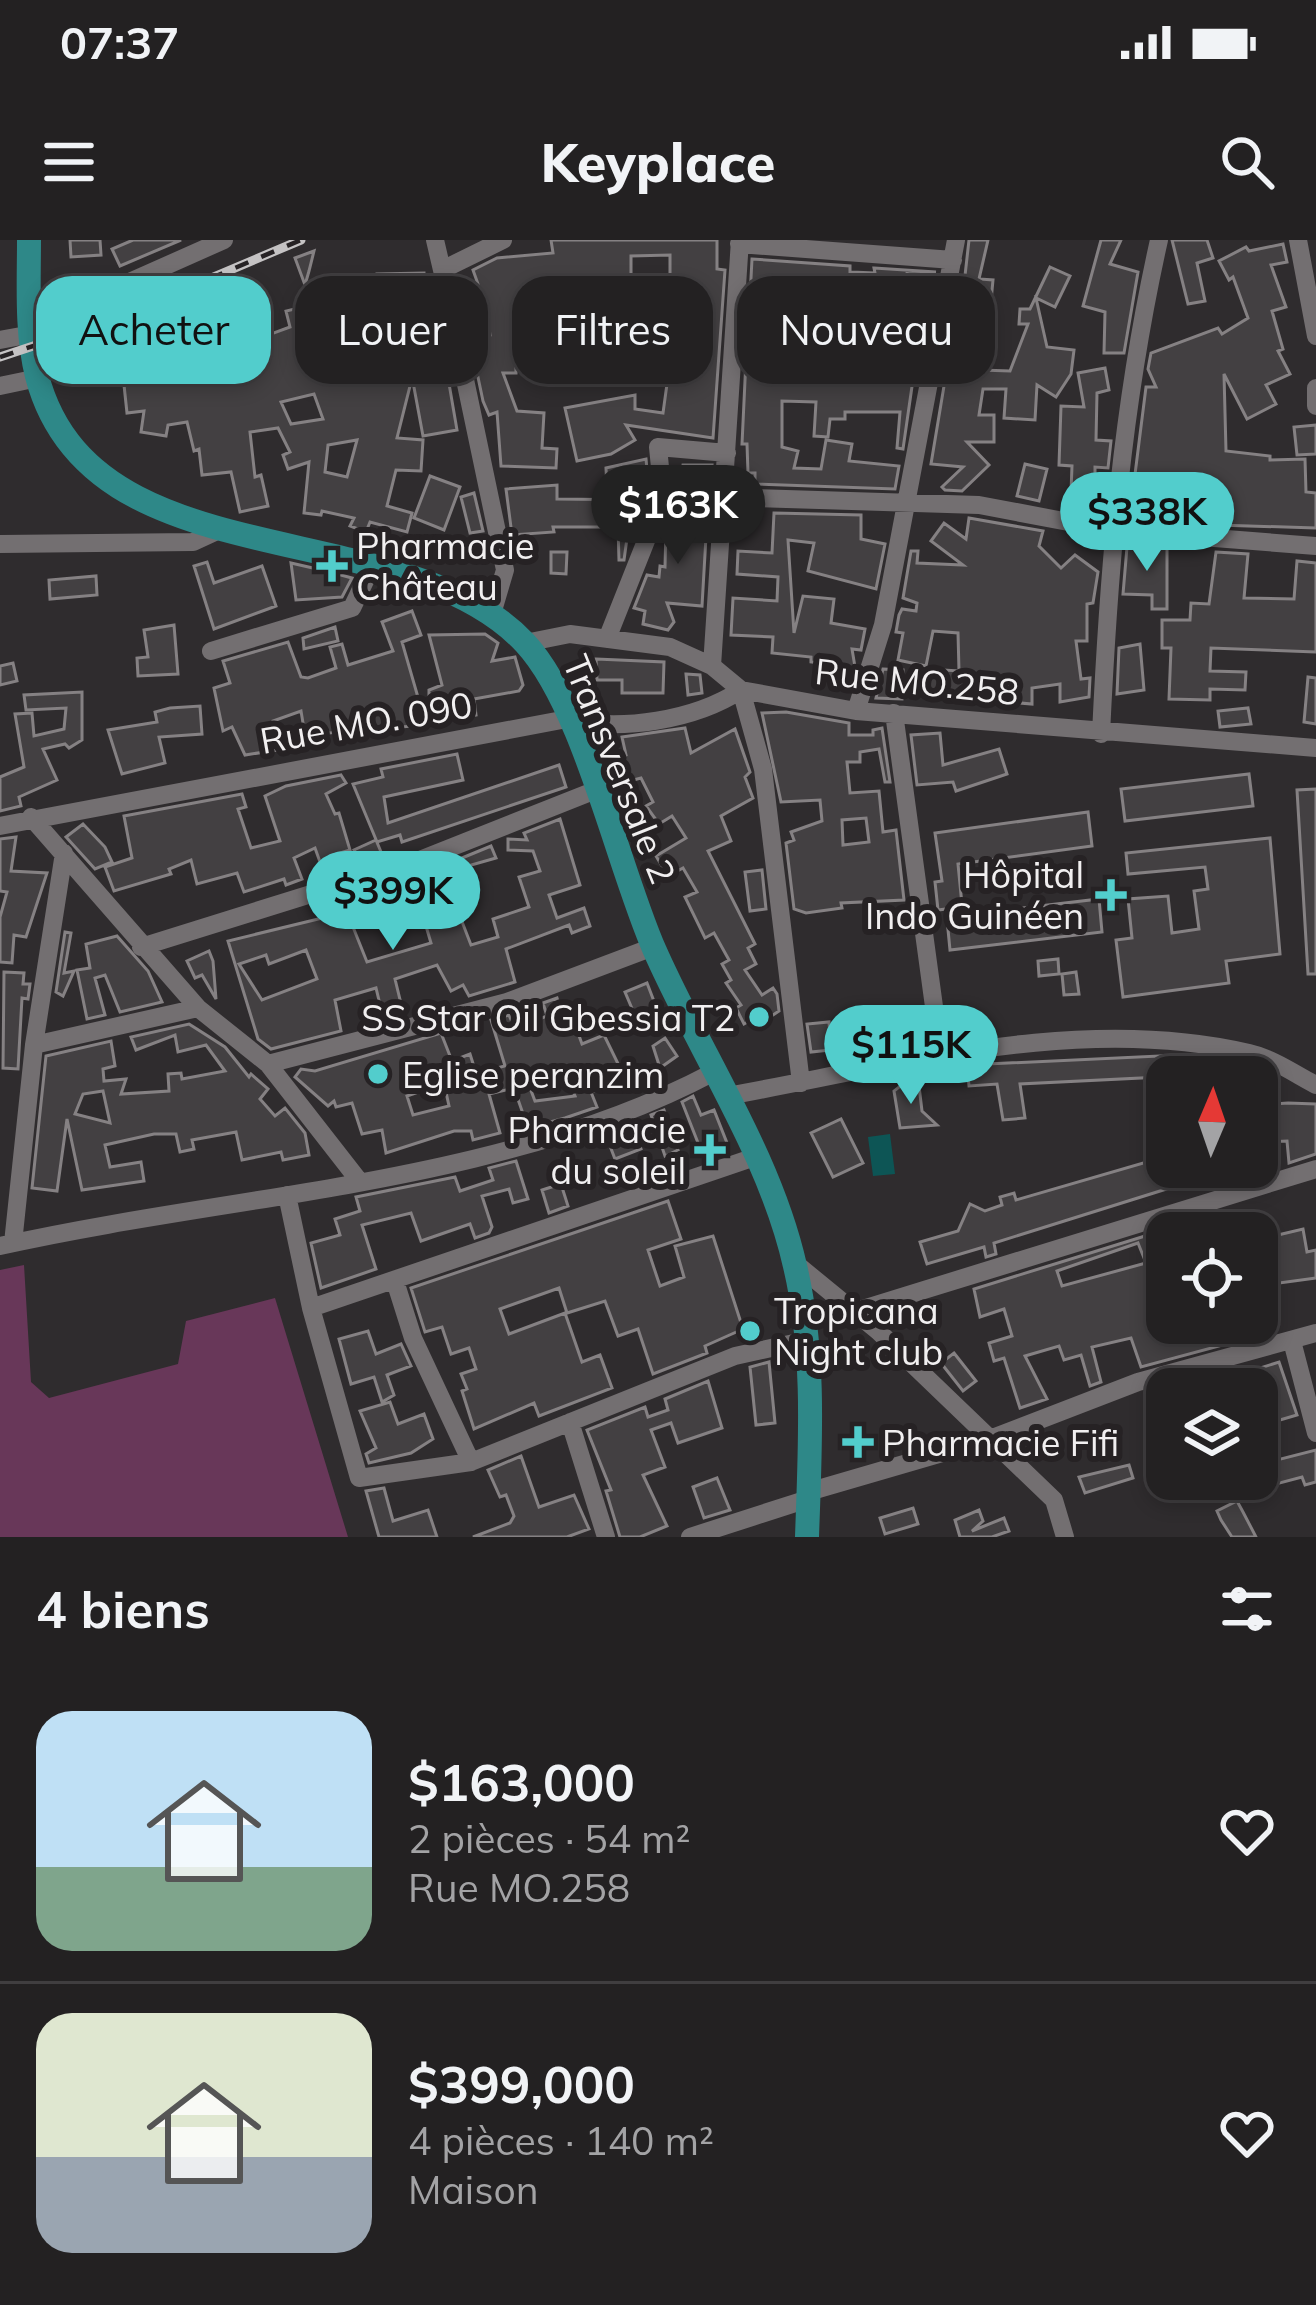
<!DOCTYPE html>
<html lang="fr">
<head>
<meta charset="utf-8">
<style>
	:root { --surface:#232122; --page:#2b292a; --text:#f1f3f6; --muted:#a3a3a5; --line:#403e40; --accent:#52cdcc }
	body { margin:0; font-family:Mulish,sans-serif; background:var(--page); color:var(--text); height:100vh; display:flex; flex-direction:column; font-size:45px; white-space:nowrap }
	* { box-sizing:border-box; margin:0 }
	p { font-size:39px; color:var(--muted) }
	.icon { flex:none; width:66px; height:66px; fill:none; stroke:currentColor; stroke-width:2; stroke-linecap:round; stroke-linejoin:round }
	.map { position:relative; height:1297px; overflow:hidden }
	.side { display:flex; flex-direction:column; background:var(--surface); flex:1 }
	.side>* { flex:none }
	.top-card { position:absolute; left:36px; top:36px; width:1245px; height:108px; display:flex; gap:24px }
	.needle { width:78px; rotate:2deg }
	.tools { position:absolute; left:1146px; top:816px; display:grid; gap:24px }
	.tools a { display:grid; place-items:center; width:132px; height:132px; border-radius:24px; background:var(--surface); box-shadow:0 6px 18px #0003,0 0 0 3px var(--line); font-size:60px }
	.price { position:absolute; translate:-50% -102px; padding:0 27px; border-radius:42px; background:var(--accent); color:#111; font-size:39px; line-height:78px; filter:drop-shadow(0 3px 6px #0008) }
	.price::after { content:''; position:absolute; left:50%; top:72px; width:36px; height:27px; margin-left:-18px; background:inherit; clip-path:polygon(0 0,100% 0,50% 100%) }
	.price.on { background:#222; color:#fff }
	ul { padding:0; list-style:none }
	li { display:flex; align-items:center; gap:36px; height:300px; padding:0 36px }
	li+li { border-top:3px solid var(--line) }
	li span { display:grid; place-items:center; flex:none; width:336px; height:240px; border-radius:36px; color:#555 }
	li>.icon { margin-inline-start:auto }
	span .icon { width:144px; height:144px; fill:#fffc; stroke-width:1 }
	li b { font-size:51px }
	h2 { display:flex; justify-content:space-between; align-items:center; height:144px; padding:0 36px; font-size:51px }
	.tag { padding:0 42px; border-radius:36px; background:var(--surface); box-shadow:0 6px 18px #0003,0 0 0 3px var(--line); font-size:42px; line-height:108px }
	.tag.on { background:var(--accent); color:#111 }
	.status { display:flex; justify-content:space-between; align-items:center; height:84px; padding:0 60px; background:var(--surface); direction:ltr }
	.status svg { height:33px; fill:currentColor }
	header { display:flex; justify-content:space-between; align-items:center; height:156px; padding:0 36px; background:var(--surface); font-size:54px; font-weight:800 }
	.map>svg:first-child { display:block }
	.green { fill:#683759 }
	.water { fill:#0d5555 }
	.building { fill:#434042; stroke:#858183; stroke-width:3; fill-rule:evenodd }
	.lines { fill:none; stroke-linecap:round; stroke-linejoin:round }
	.minor { stroke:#736f71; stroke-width:18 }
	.major { stroke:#2e8888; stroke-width:24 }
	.rail-casing { stroke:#c5c3c4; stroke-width:9 }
	.rail { stroke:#262224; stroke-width:4.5; stroke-dasharray:14; stroke-linecap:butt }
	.poi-dot { fill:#52cdcc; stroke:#262224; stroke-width:4.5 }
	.labels { text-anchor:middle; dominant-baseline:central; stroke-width:12; stroke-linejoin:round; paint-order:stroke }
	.poi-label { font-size:36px; fill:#f1eff0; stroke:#262224; text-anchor:start }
	.street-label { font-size:36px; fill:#f1eff0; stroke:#262224 }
</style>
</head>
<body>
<div class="status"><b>07:37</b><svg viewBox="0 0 49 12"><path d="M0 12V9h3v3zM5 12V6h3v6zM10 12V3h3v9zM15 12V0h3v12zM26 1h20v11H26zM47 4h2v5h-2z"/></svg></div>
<header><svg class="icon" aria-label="menu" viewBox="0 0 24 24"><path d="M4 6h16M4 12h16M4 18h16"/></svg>Keyplace<svg class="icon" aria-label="search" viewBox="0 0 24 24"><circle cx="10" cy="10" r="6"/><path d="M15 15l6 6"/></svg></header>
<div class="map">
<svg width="1316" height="1297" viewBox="0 0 1316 1297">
	<rect width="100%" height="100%" fill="#2f2c2e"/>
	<path class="green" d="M24,1025L31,1142L49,1158L178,1124L186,1081L275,1058L348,1297H0V1030Z"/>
	<path class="water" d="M890,894L895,934L873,936L868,897Z"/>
	<path class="building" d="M70,0H100L101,15L71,17Z
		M133,0H181L120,26L112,9Z
		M551,0H717V29L725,30L713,198L626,185L635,200L611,214L577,221L565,168L635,155V169L663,173L667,144H559L560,124L548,117V123H516V133H503L517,171L544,173L542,208L557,209L556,228L501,226L497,172L489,175L483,161L470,99L490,95L486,69L469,73L463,47L478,44L473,30L497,18L553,13ZM670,15V39L631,40V16ZM544,45L578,47L577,71L550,70Z
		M969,0H988L979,39L993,40L989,83L960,80Z
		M1101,0H1121L1110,24L1138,32L1124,113H1104L1105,72L1083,66Z
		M1172,0H1207L1213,18L1197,23L1205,61L1188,64Z
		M1283,4L1287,22L1271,25L1286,67L1272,71L1283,109L1278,111L1290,134L1266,145L1276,164L1247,179L1224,134L1226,211L1270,216V220L1305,219L1306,252L1316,253V288L1218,285L1220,275L1178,274V261L1145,259V267L1131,266L1146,147H1156L1148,129L1151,113L1218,88L1222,94L1248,78L1233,37L1229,40L1219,21L1246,7L1249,11Z
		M314,11L309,31L305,45L295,18Z
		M752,19L850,26V35L808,38L807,59L750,57Z
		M1050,27L1070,36L1055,67L1036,58L1047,107L1074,110L1071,134L1056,157L1037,145L1035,180L1004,178L1006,149H983L979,175H994V202H967L989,225L962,251L945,250L942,247L963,227L931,224L949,116L982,118L981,130L1010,131L1028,84H1019L1020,69H1030Z
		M874,28L936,32L907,31L908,51L876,53L873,78L855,76L853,32L875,33Z
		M424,33L425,69L436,68L457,190L423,196L413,142L434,136L423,88L428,87L378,84L377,34Z
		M359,39L364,62L315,49Z
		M303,67L306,78L336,70L346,108L387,98L399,145L411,142L397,198L423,200L421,231L396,230L387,266L412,273L407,292L370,282L366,292L350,286L354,278L322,271L321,275L304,273L309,222L288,229L283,215L290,212L278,188L250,192L255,237L261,235L268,266L240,272L231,232L202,235L199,209L194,211L187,182L168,185L166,196L141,192L144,171L127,173L124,145L172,139L171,129L188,126L183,110L213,103L210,96L238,86L242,98L249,95L252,101L290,87L286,71ZM314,154L323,179L291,184L281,162ZM357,200L347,237L325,232L328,205Z
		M748,77H787L788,109H829V91L861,90V112H888L887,78L922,77L903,209L897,208L900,172H845V179H830L828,197L814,196L816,162L782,161V207L798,211L794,228L821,229L826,200L852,204L849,221L899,226L895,249L755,244V233H748L747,204H742Z
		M1105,128L1109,150L1097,153L1096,200L1111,201L1108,228L1095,227V253L1071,252L1072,226L1059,225L1061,166L1084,167L1078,133Z
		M1316,185V214L1297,215L1294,187Z
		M646,219L648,240L607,250L606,228Z
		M1025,224L1047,229L1039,261L1017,256Z
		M683,225H712L710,245L681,241Z
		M430,236L460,247L444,290L414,278Z
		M557,245V259L644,260L638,284H629L624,320H619L618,287H553L554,292L512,295L506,249Z
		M474,253L483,291L470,293L461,257Z
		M679,261L708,262L702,366L667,363L674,382L668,390L643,384L645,371L634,368L647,335L659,337L660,326L665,327L666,288L670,277L674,296Z
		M774,273L861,275V299L885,304L876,349L808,331L814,303L788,300L794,393L803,356L834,359L831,383L865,389L861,410L852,409L855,427L829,430V424L811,422V417L772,413L773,397L731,395L733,358L777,361L778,337L737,334L738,311L772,313Z
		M969,278L1043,291L1039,306L1061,328L1075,315L1098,332L1093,363L1087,364V401H1076L1081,439L1090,438L1089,457L1060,462V444L1032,448V464L927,455L929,429L959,431L958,393L933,391L926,426L898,420L903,393L896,392L899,375L902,369L916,371L917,363L903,358L911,311H918L917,323L963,325L931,301L944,283L966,299Z
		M1127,307L1167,308V369H1152V355L1123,354Z
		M551,312H567L566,334L551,333Z
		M1216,312L1248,314L1244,358L1294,359L1297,321L1316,323V412L1211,408L1210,431L1246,432L1245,450L1210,449V460L1169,459L1171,408H1162V380H1190L1191,363L1209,364Z
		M207,322L214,343L262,326L276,366L214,389L194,326Z
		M291,323L326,331L352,338L342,357L296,360Z
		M96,336L97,355L50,359L49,340Z
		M412,371L421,395L402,402L426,485L305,495L301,471L273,481L278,510L245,515L232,487L223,491L214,448L230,443L223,421L288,402L301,437L308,438L336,428L330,407L342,404L348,425L393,411L382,382Z
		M174,385L178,434L138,436L137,418L148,417L144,390Z
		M335,387L338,401L304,409L303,398Z
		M485,394L498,403L492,421L515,417L523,445L519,451L474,459L476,475L458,478L457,474L429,484V450L442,445L429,395Z
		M1140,404L1144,450L1117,454L1119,408Z
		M596,419L664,422L663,453H622V440H597Z
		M13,423L17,441L0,445V426Z
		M883,429L903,430L902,459L876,458Z
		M686,434L700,435L702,453L688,455Z
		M1308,437L1316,438V484L1304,482Z
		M82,452V500L69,508L65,504L43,509L57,540L19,557L21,566L0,571V537L24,527L15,474L32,473L34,496L64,489L66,468L26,470L24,455Z
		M200,466L202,494L159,497L165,523L122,534L108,490L157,482L155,472L170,468Z
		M1248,468L1251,484L1220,487L1218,471Z
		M786,472L849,483V495H873V490L882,488L890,542H885L879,509L860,512V522H847L850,553L879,551L883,592L896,590L904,660L841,663L842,668L806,673L794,669L786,603L794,600L791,592L822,581L820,560L781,562L762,473ZM866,578L869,602L843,605L842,580Z
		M685,488L691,513L735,489L750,532L745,537L753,558L721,576L731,601L708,611L755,704L748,708L756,724L745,730L762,755L773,748L777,754L779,771L764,781L760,775L744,784L736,768L741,765L726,743L731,740L722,724L729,720L714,693L705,698L685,657L697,652L683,628L668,636L656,616L686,598L672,576L659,584L646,566L653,562L641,538L622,543L616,518L626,515L622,497Z
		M940,493L943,525L999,509L1007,534L956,551L953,542L917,545L911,495Z
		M457,514L463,540L384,557L388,583L559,525L566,547L402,602L400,595L377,602L353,544L383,537L381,529Z
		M1249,534L1253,566L1125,581L1121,549Z
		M341,535L346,543L326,554L335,574L339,573L350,610L330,616L335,629L324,633L315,608L294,618L302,639L286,645L284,639L244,652L237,633L197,644L191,620L169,629L171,634L114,651L105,627L132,618L124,576L242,554L246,567L238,569L251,608L280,601L265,556L286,546Z
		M1316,549V734H1308L1297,550Z
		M1088,572L1092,606L958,624L963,675L1099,659L1102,692L950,710L946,669L938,670L935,642L942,641L935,593Z
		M560,579L580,645L549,655L557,678L584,668L590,686L572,693L569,685L506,709L515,742L469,756L463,745L451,751L437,725L395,739L403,772L383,777L376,748L335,760L341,791L271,809L258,799L228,701L347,672L367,722L431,703L423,676L456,666L471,705L498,697L493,679L529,667L519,637L540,631L533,611L508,610V599L527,600L524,593ZM306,710L317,739L262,760L239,724L266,715L269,724Z
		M83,584L105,607L112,622L95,629L66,597Z
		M16,597L11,631L47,633L26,697L14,695L12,723L0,722V677L7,652L0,651V599Z
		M1270,598L1280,714L1226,721L1229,743L1123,757L1116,700L1132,698L1128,659L1168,656L1172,693L1199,689L1194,651L1208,649L1205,627L1128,634L1126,613Z
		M376,600L381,612L359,621L354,610Z
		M491,606L496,618L447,632L445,625Z
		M762,630L766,669L750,671L745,632Z
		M65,692L71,693L64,733L74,731L63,756L56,752Z
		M117,696L148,731L162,762L120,772L105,735L95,738L105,775L87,779L77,730L90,728L86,704Z
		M209,711L213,721L216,759L202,735L195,738L187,721Z
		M1058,719L1059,734L1039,736L1038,721Z
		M4,732L24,733L23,744H30L28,759L22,758L18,829L3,828Z
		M1076,732L1079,754L1064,755L1062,734Z
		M647,743L660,777L639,785L625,752Z
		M557,758L564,782L573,779L582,804L604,795L625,838L591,852L597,867L565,878L528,888L514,848L489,854L500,893L473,900L471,891H454L386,913L382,890L362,894L352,863L336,867L334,861L328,866L295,837L301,829L315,831L441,793L452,821L470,814L476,833L505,826L491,780L509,775L515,789L547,776L543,763ZM564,829L575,856L535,861L527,840ZM444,843L449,866L413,875L407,856Z
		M910,779L913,800L884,804L882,783Z
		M829,782L831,810L811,812L807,784Z
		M189,784L225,807L249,837L251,834L268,849L260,859L275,876L285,868L305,893L309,915L283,920L281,912L242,920L236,892L192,900L194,909L180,912L176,894H154L105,905L110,927L141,922L144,941L82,950L67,879L57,951L32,948L46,816L111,801L115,826L103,829L104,841L126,839L121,854L169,851L168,834L181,833L182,839L225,831L206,805L178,812L175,795L136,810L131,797ZM103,851L110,883L75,874L83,854Z
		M665,798L677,816L660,828L653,806Z
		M1180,815L1181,836L1020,844L1025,878L1003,880L997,844L969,846L967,825Z
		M904,843L919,846L922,871L937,885L900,888L894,851Z
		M693,856L701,875L714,870L727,903L702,913L682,862Z
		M1288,863L1316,864V914L1289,923L1287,901L1261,902L1259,865Z
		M664,870L678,910L665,916L651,875Z
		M841,879L863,923L833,937L811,893Z
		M632,884L641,909L615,919L605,893Z
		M1157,910L1176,946L994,1003L996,1014L986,1017L984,1007L927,1024L920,1002L958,991L970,964L985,971L1002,965L1000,957L1014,953L1016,960L1147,922L1145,914Z
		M516,921L528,959L513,963L509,949L482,956L492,987L489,993L475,998L470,984L421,1001L411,973L362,985L376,1029L321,1048L311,1003L340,995L335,979L360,971L356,957L455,937L460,951L493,940L489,928Z
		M561,944L568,966L549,973L542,950Z
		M668,961L681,999L648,1010L660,1046L684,1037L675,1006L713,996L743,1089L705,1106L707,1113L653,1134L638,1089L618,1096L605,1061L567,1073L559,1048L500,1069L509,1094L565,1073L582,1122L600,1115L612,1148L539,1176L534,1163L474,1189L462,1151L467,1149L461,1134L476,1129L469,1108L451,1114L442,1087L425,1092L411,1048Z
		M1200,979L1204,993H1167V1083H1197L1199,1091L1213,1087L1219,1106L1141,1127L1131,1098L1092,1107L1101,1142L1090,1146L1081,1115L1064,1120L1059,1106L1025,1116L1047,1159L1020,1168L1004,1118L994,1121L989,1103L1012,1096L1004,1069L980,1077L974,1049ZM1138,1003L1146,1023L1062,1046L1057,1031Z
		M1303,989L1307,1012L1316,1010V1038L1257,1046V1000Z
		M368,1091L376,1114L401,1104L411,1126L387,1135L394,1155L382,1162L374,1137L351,1144L339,1099Z
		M954,1113L976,1141L963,1151L941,1123Z
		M769,1122L775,1183L756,1185L750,1127Z
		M1279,1122L1297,1175L1266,1184L1257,1149H1194Z
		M708,1141L722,1188L678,1203L671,1183L651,1190L665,1227L643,1235L667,1286L640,1297H620L606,1251L611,1250L587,1190L645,1167L648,1177L668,1170L665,1159Z
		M1167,1148V1185L1148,1163Z
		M390,1162L398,1184L424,1174L433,1199L411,1213L369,1223L366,1214L376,1208L360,1171Z
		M1316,1210V1242L1305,1245L1302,1237L1257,1249V1225Z
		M521,1216L539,1267L574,1255L589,1289L567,1297H473L510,1283L514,1276L506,1255L500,1257L488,1230Z
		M1129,1225L1133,1238L1085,1253L1079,1237Z
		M717,1238L730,1270L704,1278L693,1247Z
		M384,1248L393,1281L428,1270L437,1297H379L366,1251Z
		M1237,1261L1243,1272L1256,1297H1232L1221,1280L1217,1271Z
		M913,1268L918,1284L885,1294L880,1278Z
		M979,1270L983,1281L972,1291L1004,1278L1009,1291L992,1297H960L955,1280Z"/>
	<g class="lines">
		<path class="minor" d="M435,0L442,30
			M1298,0L1316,96
			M739,4L953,20
			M29,72L89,60L224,0
			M0,100L32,94
			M0,146L38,138
			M1316,148V166
			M724,257L979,265L1111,290L1316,306
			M0,304L193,302L219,290
			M492,374L505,330L442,30L503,0
			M607,399L663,258L658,207L727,213
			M525,403L570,394L670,407L712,426L741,450L856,471L1316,508
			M211,411L352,368L373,324
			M712,426L740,0
			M856,471L883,385L956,0
			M894,473L941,818
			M1101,494C1109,325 1122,165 1159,0
			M31,577L198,768L268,824L360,942
			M0,586L567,479C621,492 695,480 741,450L763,529L801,843
			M141,707L417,621L596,550
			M34,805L198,768
			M268,824L507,762L653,707
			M727,856C895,826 1079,773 1249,813C1272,818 1295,834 1316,845
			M755,917L311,1068L359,1238L471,1222L735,1116L808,1100
			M287,955L311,1068
			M13,1003L34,805L64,613
			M0,1006C232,954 500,945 712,833
			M795,1023L878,1091L1054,1260L1065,1297
			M395,1041L413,1098L471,1222
			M856,1071L1316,929
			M1292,1101L1316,1193
			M570,1182L606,1297
			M808,1252L990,1199L1138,1142L1316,1093
			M690,1297L808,1259"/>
		<path class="major" d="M29,0C29,44 26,92 37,136C91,344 400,270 525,403C584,466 618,628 655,711C701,815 770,915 795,1026C816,1115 810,1207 807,1297"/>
		<g class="rail-casing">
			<path id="rail" d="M0,117L112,80L301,0"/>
		</g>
		<use href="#rail" class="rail"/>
	</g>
	<g class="poi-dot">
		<path d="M326 308h12v12h12v12h-12v12h-12v-12h-12v-12h12z"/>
		<path d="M1105 637h12v12h12v12h-12v12h-12v-12h-12v-12h12z"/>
		<circle cx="759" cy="777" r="12"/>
		<circle cx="378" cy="834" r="12"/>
		<path d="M704 892h12v12h12v12h-12v12h-12v-12h-12v-12h12z"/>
		<circle cx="750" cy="1091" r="12"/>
		<path d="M852 1184h12v12h12v12h-12v12h-12v-12h-12v-12h12z"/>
	</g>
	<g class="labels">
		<g class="poi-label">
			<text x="356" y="305">Pharmacie<tspan x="356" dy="41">Château</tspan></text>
			<text x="1084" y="634" text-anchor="end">Hôpital<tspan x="1084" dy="41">Indo Guinéen</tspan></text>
			<text x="735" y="777" text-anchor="end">SS Star Oil Gbessia T2</text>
			<text x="402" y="834">Eglise peranzim</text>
			<text x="686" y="889" text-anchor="end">Pharmacie<tspan x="686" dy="41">du soleil</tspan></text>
			<text x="774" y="1070">Tropicana<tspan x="774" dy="41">Night club</tspan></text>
			<text x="882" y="1202">Pharmacie Fifi</text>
		</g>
		<g class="street-label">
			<text transform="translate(917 441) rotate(6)">Rue MO.258</text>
			<text transform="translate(366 482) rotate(-10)">Rue MO. 090</text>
			<text transform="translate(620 529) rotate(68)">Transversale 2</text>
		</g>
	</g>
</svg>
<div class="tools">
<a><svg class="needle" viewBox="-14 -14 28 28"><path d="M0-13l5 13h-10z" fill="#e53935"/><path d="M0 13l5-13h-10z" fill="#a3a3a5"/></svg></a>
<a><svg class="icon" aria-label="locate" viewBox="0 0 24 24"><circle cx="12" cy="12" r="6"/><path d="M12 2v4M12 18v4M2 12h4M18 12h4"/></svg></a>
<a><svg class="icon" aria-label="layers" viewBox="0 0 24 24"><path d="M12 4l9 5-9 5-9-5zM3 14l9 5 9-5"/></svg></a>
</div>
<b class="price on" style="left:678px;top:327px">$163K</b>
<b class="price" style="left:1147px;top:334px">$338K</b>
<b class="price" style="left:393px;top:713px">$399K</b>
<b class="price" style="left:911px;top:867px">$115K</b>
<div class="top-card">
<a class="tag on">Acheter</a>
<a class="tag">Louer</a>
<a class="tag">Filtres</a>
<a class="tag">Nouveau</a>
</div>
</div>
<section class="side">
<h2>4 biens<svg class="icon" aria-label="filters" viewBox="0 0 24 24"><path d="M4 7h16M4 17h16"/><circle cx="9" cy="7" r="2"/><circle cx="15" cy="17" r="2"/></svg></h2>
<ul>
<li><span style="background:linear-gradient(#bfe0f5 65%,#7fa58c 0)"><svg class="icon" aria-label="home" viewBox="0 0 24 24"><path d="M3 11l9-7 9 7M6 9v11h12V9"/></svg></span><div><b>$163,000</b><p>2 pièces · 54 m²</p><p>Rue MO.258</p></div><svg class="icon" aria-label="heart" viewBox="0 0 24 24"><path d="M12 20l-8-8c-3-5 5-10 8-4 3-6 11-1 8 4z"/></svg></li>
<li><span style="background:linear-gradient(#dfe7d0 60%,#9aa5b1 0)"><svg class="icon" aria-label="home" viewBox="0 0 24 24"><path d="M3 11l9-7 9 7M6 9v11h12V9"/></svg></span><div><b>$399,000</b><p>4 pièces · 140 m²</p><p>Maison</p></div><svg class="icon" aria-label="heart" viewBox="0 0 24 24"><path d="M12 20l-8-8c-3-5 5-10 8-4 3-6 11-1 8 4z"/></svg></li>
</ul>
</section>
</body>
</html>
